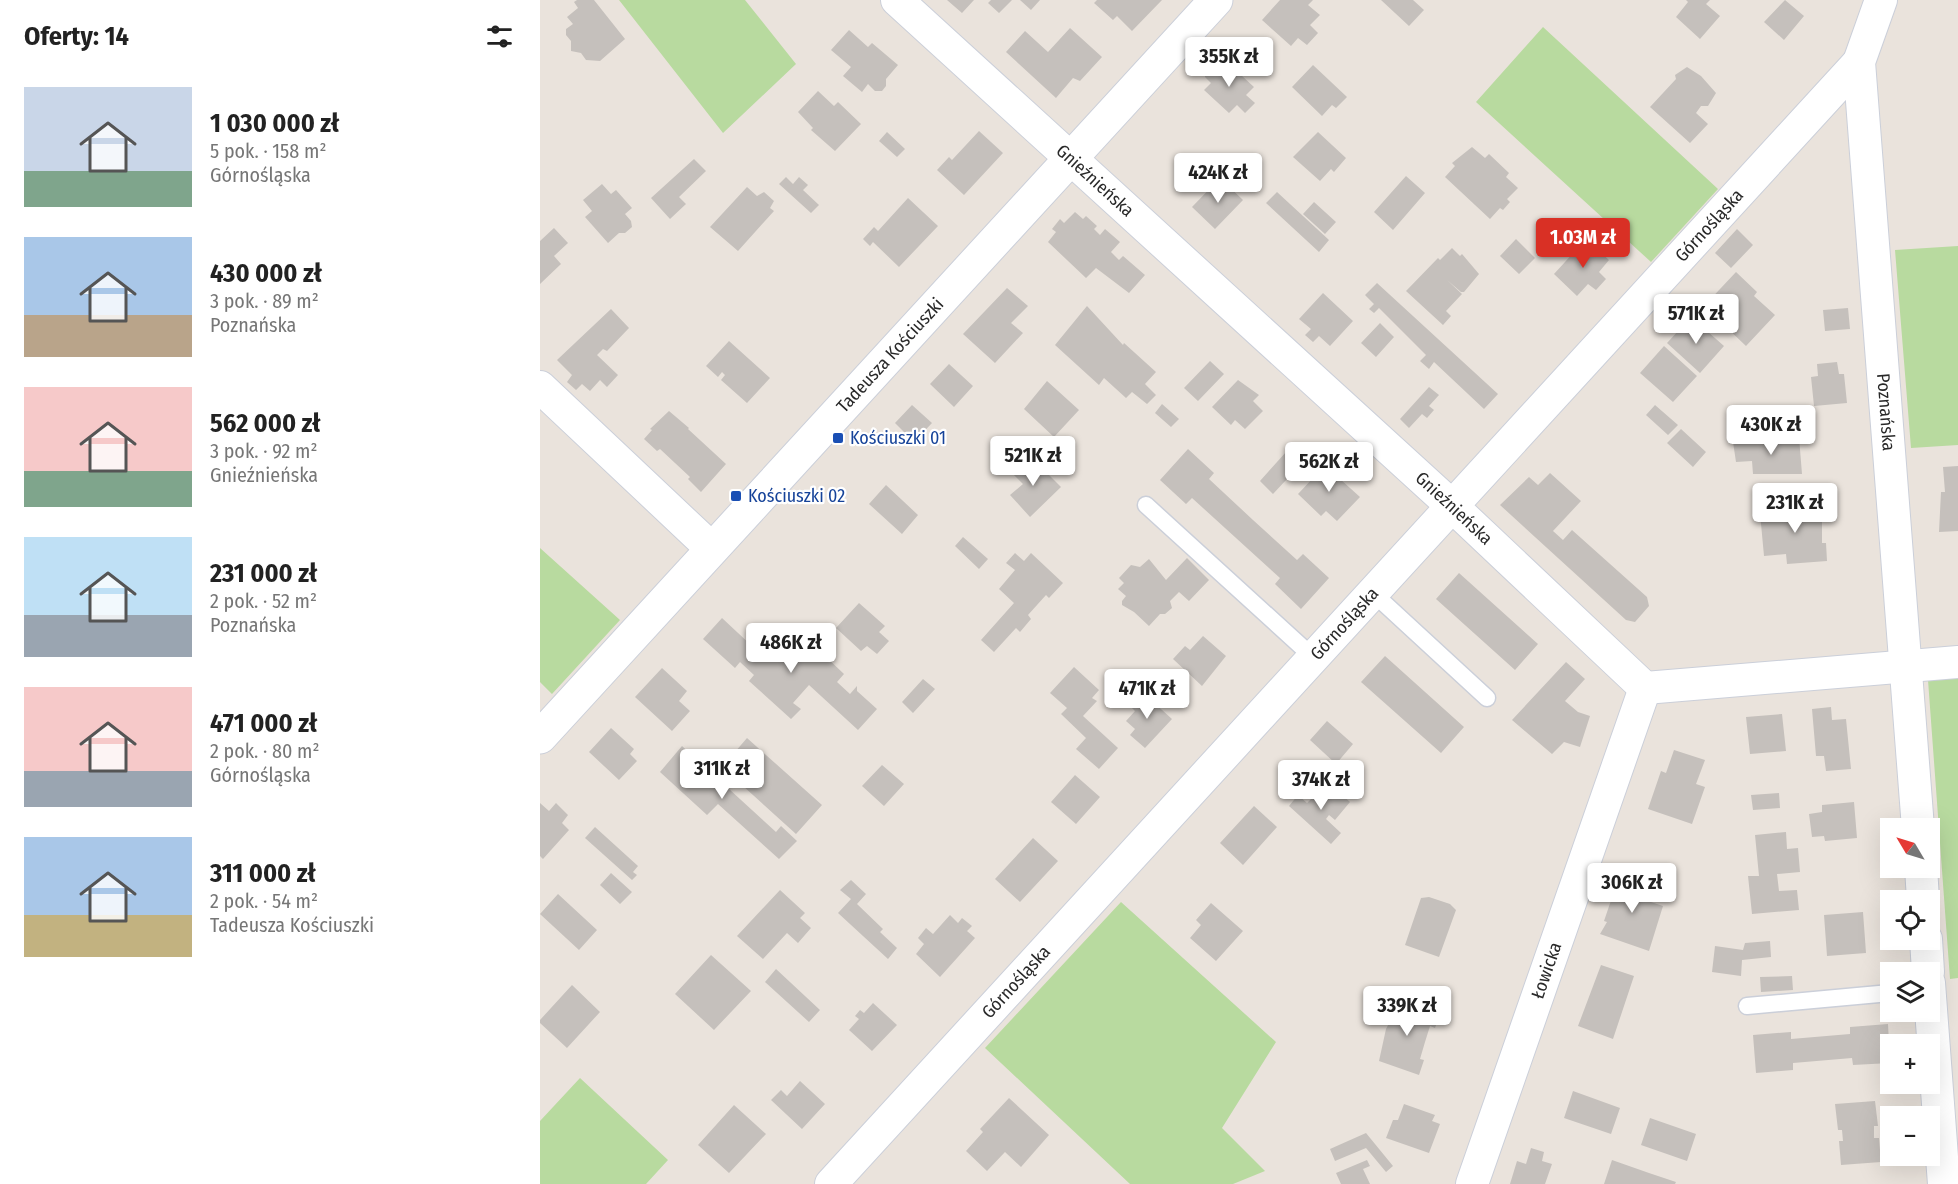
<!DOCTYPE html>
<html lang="pl">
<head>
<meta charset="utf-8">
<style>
	:root { --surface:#fff; --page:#f6f6f6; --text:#222; --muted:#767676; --accent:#d93025 }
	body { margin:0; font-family:"Fira Sans Condensed",sans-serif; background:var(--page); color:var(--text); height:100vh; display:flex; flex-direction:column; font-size:22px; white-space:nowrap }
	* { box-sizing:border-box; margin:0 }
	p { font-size:20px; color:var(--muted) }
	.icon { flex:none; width:33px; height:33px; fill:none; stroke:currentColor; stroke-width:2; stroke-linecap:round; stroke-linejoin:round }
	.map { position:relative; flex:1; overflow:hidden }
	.details { display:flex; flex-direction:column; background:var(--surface); width:540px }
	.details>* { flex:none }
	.needle { width:39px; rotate:308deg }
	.controls { position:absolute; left:1340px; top:818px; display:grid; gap:12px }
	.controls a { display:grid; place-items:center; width:60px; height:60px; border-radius:0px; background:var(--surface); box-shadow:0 6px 24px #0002; font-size:30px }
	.price { position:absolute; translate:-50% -51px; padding:0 14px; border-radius:6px; background:#fff; color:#222; font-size:20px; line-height:39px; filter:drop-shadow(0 2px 3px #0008) }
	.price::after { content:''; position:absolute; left:50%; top:36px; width:18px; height:14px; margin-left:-9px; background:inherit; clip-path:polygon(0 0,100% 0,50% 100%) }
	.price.selected { background:var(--accent); color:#fff }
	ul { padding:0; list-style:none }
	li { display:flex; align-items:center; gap:18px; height:150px; padding:0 24px }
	li span { display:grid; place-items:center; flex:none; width:168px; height:120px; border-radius:0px; color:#555 }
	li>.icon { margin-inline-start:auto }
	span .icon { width:72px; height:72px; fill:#fffc; stroke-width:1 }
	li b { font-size:26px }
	h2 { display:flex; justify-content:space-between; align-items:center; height:72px; padding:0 24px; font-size:26px }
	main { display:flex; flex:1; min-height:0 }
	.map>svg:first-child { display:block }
	.green { fill:#b8da9f }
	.building { fill:#c5c0bc }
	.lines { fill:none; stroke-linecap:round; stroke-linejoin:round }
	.service-casing { stroke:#cbcfd9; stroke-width:19 }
	.minor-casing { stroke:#cbcfd9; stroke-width:34 }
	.tertiary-casing { stroke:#cbcfd9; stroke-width:35 }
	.service { stroke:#fff; stroke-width:16 }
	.minor { stroke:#fff; stroke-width:32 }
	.tertiary { stroke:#fff; stroke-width:33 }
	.transit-dot { fill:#1a4fb4; stroke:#fff; stroke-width:2 }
	.labels { text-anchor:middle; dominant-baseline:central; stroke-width:4.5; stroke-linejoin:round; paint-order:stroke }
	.street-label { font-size:18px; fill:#292929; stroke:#fff }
	.transit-label { font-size:18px; fill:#164399; stroke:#fff; text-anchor:start }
</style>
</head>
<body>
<main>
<section class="details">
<h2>Oferty: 14<svg class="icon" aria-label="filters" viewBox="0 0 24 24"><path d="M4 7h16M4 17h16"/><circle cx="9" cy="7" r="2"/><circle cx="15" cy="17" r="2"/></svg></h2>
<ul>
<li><span style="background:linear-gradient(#c9d6e8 70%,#7fa58c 0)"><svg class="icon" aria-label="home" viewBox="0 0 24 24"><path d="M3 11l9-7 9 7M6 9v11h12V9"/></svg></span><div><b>1 030 000 zł</b><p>5 pok. · 158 m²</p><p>Górnośląska</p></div></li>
<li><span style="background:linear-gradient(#a9c7e8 65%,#b9a48a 0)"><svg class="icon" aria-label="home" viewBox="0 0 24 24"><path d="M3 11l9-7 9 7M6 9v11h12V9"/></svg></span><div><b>430 000 zł</b><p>3 pok. · 89 m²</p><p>Poznańska</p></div></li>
<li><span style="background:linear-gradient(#f6c9c9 70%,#7fa58c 0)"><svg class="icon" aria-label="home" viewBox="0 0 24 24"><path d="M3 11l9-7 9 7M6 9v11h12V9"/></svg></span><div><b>562 000 zł</b><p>3 pok. · 92 m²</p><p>Gnieźnieńska</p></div></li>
<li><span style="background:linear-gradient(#bfe0f5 65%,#9aa5b1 0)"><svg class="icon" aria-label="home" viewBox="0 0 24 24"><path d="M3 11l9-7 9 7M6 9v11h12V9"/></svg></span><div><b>231 000 zł</b><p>2 pok. · 52 m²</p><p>Poznańska</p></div></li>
<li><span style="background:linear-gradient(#f6c9c9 70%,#9aa5b1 0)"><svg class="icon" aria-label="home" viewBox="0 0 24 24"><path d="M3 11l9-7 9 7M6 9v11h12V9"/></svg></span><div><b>471 000 zł</b><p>2 pok. · 80 m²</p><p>Górnośląska</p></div></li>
<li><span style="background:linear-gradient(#a9c7e8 65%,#c2b280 0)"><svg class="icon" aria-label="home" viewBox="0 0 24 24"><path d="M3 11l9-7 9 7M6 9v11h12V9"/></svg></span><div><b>311 000 zł</b><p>2 pok. · 54 m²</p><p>Tadeusza Kościuszki</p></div></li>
</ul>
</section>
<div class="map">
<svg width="1418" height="1184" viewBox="0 0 1418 1184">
	<rect width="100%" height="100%" fill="#eae3dc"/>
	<path class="green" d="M79,0H205L256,64L183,133Z
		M1003,27L1178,189L1111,262L936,102Z
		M1418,246V445L1371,448L1355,250Z
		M0,548L80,620L12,694L0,682Z
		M1418,678V978L1410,979L1388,680Z
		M581,902L736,1042L682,1128L725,1171L693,1184H590L445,1048Z
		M40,1078L128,1160L106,1184H0V1121Z"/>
	<path class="building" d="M37,0H54L85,39L60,61L46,60L41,53L31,51V41L26,35V29L33,24L27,17L38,8L34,2Z
		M407,0H434L422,13Z
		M451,0H472L459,13L448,3Z
		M480,0H500L491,10Z
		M557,0H622L592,31L577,16L573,20L554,3Z
		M740,0H773L768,5L780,15L770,25L778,33L767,45L758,38L751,46L722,20Z
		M841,0H873L884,10L869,26Z
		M1146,0H1170L1166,4L1180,16L1160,39L1136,17L1148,2Z
		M1245,0L1264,16L1244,40L1224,22Z
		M530,28L562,57L540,81L533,78L516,98L466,52L485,31L508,52Z
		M309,30L328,47L332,43L358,65L346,79V86L342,91H335L328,84L322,92L303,76L311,67L291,50Z
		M689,64L714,87L706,95L715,103L705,113L697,105L689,113L664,90L671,83L665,77V71L670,65H676L682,71Z
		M773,65L807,97L796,108L792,105L782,116L752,87Z
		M1147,67L1161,76L1176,93L1168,106H1161L1156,113L1168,124L1150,143L1110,107L1136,79L1135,75Z
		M278,91L294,106L298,102L321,124L295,151L271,130L273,128L258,112Z
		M439,131L463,153L424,195L397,170L409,157L412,160Z
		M347,132L365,149L357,157L339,141Z
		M778,132L806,158L794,172L791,169L780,181L753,157Z
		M932,147L945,158L949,154L969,173L966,177L978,188L967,199L970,202L963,210L960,208L950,219L905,177L915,166L912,163Z
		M154,159L166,171L139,197L146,204L130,219L111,198Z
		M866,176L885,193L853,230L834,212Z
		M246,177L253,184L259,177L268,185L263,190L279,205L271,213L239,184Z
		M680,178L703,200L675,229L652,207Z
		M62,184L71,194L76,190L92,208L85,214L91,221L92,227L85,233H79L68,243L45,217L52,211L43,200Z
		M207,187L217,196L224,192L234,201L230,208L234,211L198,251L170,227Z
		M737,192L789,240L779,252L726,203Z
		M368,198L398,226L359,267L333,242L330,246L323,239L334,227L338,231Z
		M774,202L796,222L785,234L763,214Z
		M535,212L543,219L546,216L557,226L554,229L560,235L565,229L580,242L571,252L579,260L583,256L605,275L589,293L556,268L546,278L508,242L516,232L512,229L520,219L524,223Z
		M14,228L28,243L14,256L21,264L0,284V241Z
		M1197,229L1213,245L1191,268L1175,253Z
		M976,239L995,258L979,274L960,256Z
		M1046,239L1069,260L1059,272L1066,279L1056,290L1048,284L1037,296L1014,274Z
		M912,248L920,256L922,254L939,274L924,292H921L907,280L922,294L906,311L911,316L903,325L866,291L898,258L900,260Z
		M1196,272L1217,292L1214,296L1235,315L1206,346L1164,306Z
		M837,283L958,394L944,409L894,362L889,369L880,361L886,355L839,308L834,313L829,309L834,304L825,295Z
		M467,288L488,306L471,323L483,333L455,363L423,334Z
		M783,293L813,321L790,346L779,336L773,342L765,335L771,329L759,319Z
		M547,306L583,345L584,343L616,372L605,384L616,395L607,404L592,392L586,398L564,378L559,385L515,345Z
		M1308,308L1310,329L1285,331L1283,310Z
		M71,309L89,328L67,351L63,349L57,355L78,375L67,387L60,380L50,391L42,384L36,390L27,382L32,375L17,360Z
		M1151,317L1184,346L1160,373L1127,343Z
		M840,323L854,337L836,357L821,343Z
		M189,341L230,378L207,403L181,380L185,375L182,372L178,377L166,366Z
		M1124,346L1157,376L1133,402L1100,373Z
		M670,361L684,374L658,401L644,388Z
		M1297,362L1299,374H1304L1307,403L1274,406L1271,377L1278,376L1277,364Z
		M409,364L433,386L414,407L390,384Z
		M698,380L719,395L713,401L723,411L705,429L695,420L691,425L672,407Z
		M507,381L539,410L514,437L484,409Z
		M889,387L899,395L889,406L894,410L887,418L882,414L869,428L860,419Z
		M622,404L639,419L631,427L615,413Z
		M372,405L392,423L374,442L355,423Z
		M1115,405L1138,425L1128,435L1106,415Z
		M129,411L149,428L148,429L186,464L161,492L148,479L150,477L120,449L117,451L104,439L112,430L110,429Z
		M1141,429L1166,452L1153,467L1127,443Z
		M1259,437L1262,474H1213L1212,461L1196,462L1193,442Z
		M648,449L674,473L669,479L713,520L757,560L763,554L789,578L761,609L735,584L740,578L652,498L646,504L620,480Z
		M746,452L760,465L733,494L720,481Z
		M490,456L521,487L490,517L470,495L483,484L472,473Z
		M789,461L803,475L800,479L820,497L797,521L786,511L781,516L758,494Z
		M1418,466V531L1399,532L1401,492H1405L1403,467Z
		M1010,473L1041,501L1013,531L1023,540L1032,530L1107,597L1109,606L1095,622L1086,620L960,505L989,477L998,485Z
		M346,485L378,515L362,534L329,504Z
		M1282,500V543H1286L1287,561L1247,564L1246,554L1224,556L1220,513L1262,509V502Z
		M423,537L448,559L439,569L415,546Z
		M475,553L484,561L491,553L523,583L509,598L506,595L488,615L491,619L480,632L476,628L454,652L441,640L474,603L459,589L475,570L466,563Z
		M647,558L669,580L649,601L639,592L630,601L632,608L625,614H620L609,626L594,612L582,605V601L586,596L578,589L584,583L579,578L591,565L600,567L609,559L626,580Z
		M919,573L998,644L975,670L896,599Z
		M319,603L345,626L339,632L349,641L337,654L327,646L321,651L296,628Z
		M182,618L229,662L238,653L248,663L256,655L246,645L259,632L277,648L274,651L280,657L283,654L304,674L297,682L310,694L317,686V691L337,709L318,730L269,685L253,703L261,709L251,719L209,681L214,675L200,662L195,668L163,639Z
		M663,636L686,656L662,686L633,659L645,646L650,650Z
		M845,656L924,727L901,753L821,682Z
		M1026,662L1045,679L1025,701L1038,712L1050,716L1040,747L1024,742L1012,754L972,720Z
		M534,667L559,690L552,698L557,701L543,716L578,748L559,769L536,749L546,738L521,714L527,708L510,693Z
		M122,668L147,691L139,701L150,711L132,731L95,697Z
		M383,679L395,689L373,713L362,702Z
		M601,691L632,719L605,748L590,735L595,729L586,721L595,711L589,705Z
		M1291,707L1292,720L1306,719L1311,769L1286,771L1284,756H1276L1272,709Z
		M1242,714L1246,751L1210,754L1206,717Z
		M787,721L813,744L796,764L770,740Z
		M71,728L94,749L90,754L97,761L79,780L49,752Z
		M207,738L282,805L256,834L182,767Z
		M142,746L236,832L241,826L257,841L239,859L178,804L167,815L120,772Z
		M1134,750L1165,760L1156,784L1165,787L1152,824L1108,809L1121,771L1126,773Z
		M342,765L364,784L344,806L322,786Z
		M535,775L560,797L536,824L511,802Z
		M775,782L797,799L801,794L810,802L795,820L789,815L786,819L801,833L791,844L749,806L758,795L767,803L772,798L766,792Z
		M1239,793L1240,808L1213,810L1211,795Z
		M1314,802L1317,838L1285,841L1284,836L1272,837L1269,814L1282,812V805Z
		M0,803L9,811L16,803L28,815L22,823L29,830L3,859L0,856Z
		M714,806L737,827L703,865L680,843Z
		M55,827L98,866L93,872L97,875L92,880L45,838Z
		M1246,832L1247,849L1258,848L1260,872L1237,874L1239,891L1257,890L1259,910L1212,914L1208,876H1219L1215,835Z
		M493,838L518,861L480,902L455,879Z
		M71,873L92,892L80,904L60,885Z
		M1080,874L1114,885L1108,901L1123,906L1109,951L1060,934L1067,922L1064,921Z
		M311,880L326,894L317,904L343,929L340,932L357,948L348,959L298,913L311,899L300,890Z
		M240,890L265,913L260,918L271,928L258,943L247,933L223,959L197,936Z
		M18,894L57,930L39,950L0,914Z
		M889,897L910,904L916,910L899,957L865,945L881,898Z
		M671,903L703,931L676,961L650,938L661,925L656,920Z
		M1323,912L1326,953L1287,956L1284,915Z
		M410,915L418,923L422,918L432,926L427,931L435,938L400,977L376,954L384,944L378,938L386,928L393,934Z
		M1230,941L1231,957L1202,960L1201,976L1172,972L1175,946L1203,950L1205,943Z
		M171,955L211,991L174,1030L135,994Z
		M1061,965L1094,976L1073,1039L1038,1026Z
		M236,969L280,1010L269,1022L225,982Z
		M1252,976L1253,990L1221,992L1220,977Z
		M32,985L60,1012L27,1048L0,1023V1020Z
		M861,1000L900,1014L895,1028L890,1026L885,1042L880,1059L884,1060L879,1075L839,1061L846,1029Z
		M333,1003L357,1025L332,1051L309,1030L319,1019L315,1016L320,1010L324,1013Z
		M1348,1024L1350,1063L1313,1065L1312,1058L1253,1063V1070L1216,1073L1213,1035L1251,1032V1039L1310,1034V1027Z
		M260,1081L285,1104L262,1129L231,1100L241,1090L247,1096Z
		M1033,1091L1080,1108L1071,1134L1024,1118Z
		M469,1098L509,1135L481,1167L465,1152L447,1171L426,1151L443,1132L440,1129Z
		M1335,1101L1338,1126H1334V1138H1339L1341,1162L1301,1165L1299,1141H1303L1302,1130H1298L1295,1104Z
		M864,1104L895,1115L892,1121L900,1124L889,1153L846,1138L853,1120H858Z
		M194,1105L226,1134L189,1173L158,1145Z
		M1110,1118L1156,1134L1147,1161L1101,1145Z
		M826,1133L853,1166L846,1172L826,1148L795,1161L790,1149Z
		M991,1148L1004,1152L1002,1161L1012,1164L1005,1184H970L977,1161L986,1164Z
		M827,1160L830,1166L823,1169L830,1184H801L796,1173Z
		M1072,1160L1109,1173L1136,1182L1135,1184H1064Z"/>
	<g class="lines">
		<g class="service-casing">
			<path id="service" d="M606,505L774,658
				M833,593L947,698
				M1207,1006L1350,993"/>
		</g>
		<g class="minor-casing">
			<g id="minor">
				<path id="s1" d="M357,0L912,506L1105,688L1418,662"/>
				<path id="s2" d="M1341,0L1319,62L1378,828"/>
				<path d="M0,387L172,549"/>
				<path d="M1381,867L1383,900"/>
				<path d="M1386,939L1388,972"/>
				<path d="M1389,983L1404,1184"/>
				<path id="s3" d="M291,1184L1319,62"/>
				<path id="s4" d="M932,1184L1105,688"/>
			</g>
		</g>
		<g class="tertiary-casing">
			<g id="tertiary">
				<path id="s5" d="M0,737L676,0"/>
			</g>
		</g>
		<use href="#service" class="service"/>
		<use href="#minor" class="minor"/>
		<use href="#tertiary" class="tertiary"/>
	</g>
	<g class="transit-dot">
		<rect x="292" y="432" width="12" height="12" rx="3"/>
		<rect x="190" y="490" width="12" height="12" rx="3"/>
	</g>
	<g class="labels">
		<g class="street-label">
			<text stroke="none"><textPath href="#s1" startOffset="268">Gnieźnieńska</textPath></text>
			<text stroke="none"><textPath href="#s3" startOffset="1300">Górnośląska</textPath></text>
			<text stroke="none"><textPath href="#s5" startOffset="518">Tadeusza Kościuszki</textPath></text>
			<text stroke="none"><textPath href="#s2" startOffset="417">Poznańska</textPath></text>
			<text stroke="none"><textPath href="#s1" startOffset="754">Gnieźnieńska</textPath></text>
			<text stroke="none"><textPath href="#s3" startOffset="760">Górnośląska</textPath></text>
			<text stroke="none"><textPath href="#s4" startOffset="226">Łowicka</textPath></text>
			<text stroke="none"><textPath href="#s3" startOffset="274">Górnośląska</textPath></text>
		</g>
		<g class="transit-label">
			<text x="310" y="438">Kościuszki 01</text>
			<text x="208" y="496">Kościuszki 02</text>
		</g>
	</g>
</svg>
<div class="controls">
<a><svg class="needle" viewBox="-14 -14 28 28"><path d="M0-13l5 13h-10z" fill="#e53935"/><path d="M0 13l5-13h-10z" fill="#767676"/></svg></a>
<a><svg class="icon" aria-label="locate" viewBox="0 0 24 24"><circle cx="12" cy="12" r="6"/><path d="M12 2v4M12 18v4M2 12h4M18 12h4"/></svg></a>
<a><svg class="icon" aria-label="layers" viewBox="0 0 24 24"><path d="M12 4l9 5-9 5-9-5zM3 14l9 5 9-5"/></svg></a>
<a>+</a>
<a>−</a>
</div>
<b class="price" style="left:689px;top:88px">355K zł</b>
<b class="price" style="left:678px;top:204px">424K zł</b>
<b class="price selected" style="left:1043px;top:269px">1.03M zł</b>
<b class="price" style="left:1156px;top:345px">571K zł</b>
<b class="price" style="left:1231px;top:456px">430K zł</b>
<b class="price" style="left:493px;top:487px">521K zł</b>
<b class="price" style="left:789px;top:493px">562K zł</b>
<b class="price" style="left:1255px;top:534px">231K zł</b>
<b class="price" style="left:251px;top:674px">486K zł</b>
<b class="price" style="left:607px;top:720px">471K zł</b>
<b class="price" style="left:182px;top:800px">311K zł</b>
<b class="price" style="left:781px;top:811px">374K zł</b>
<b class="price" style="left:1092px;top:914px">306K zł</b>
<b class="price" style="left:867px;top:1037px">339K zł</b>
</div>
</main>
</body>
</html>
